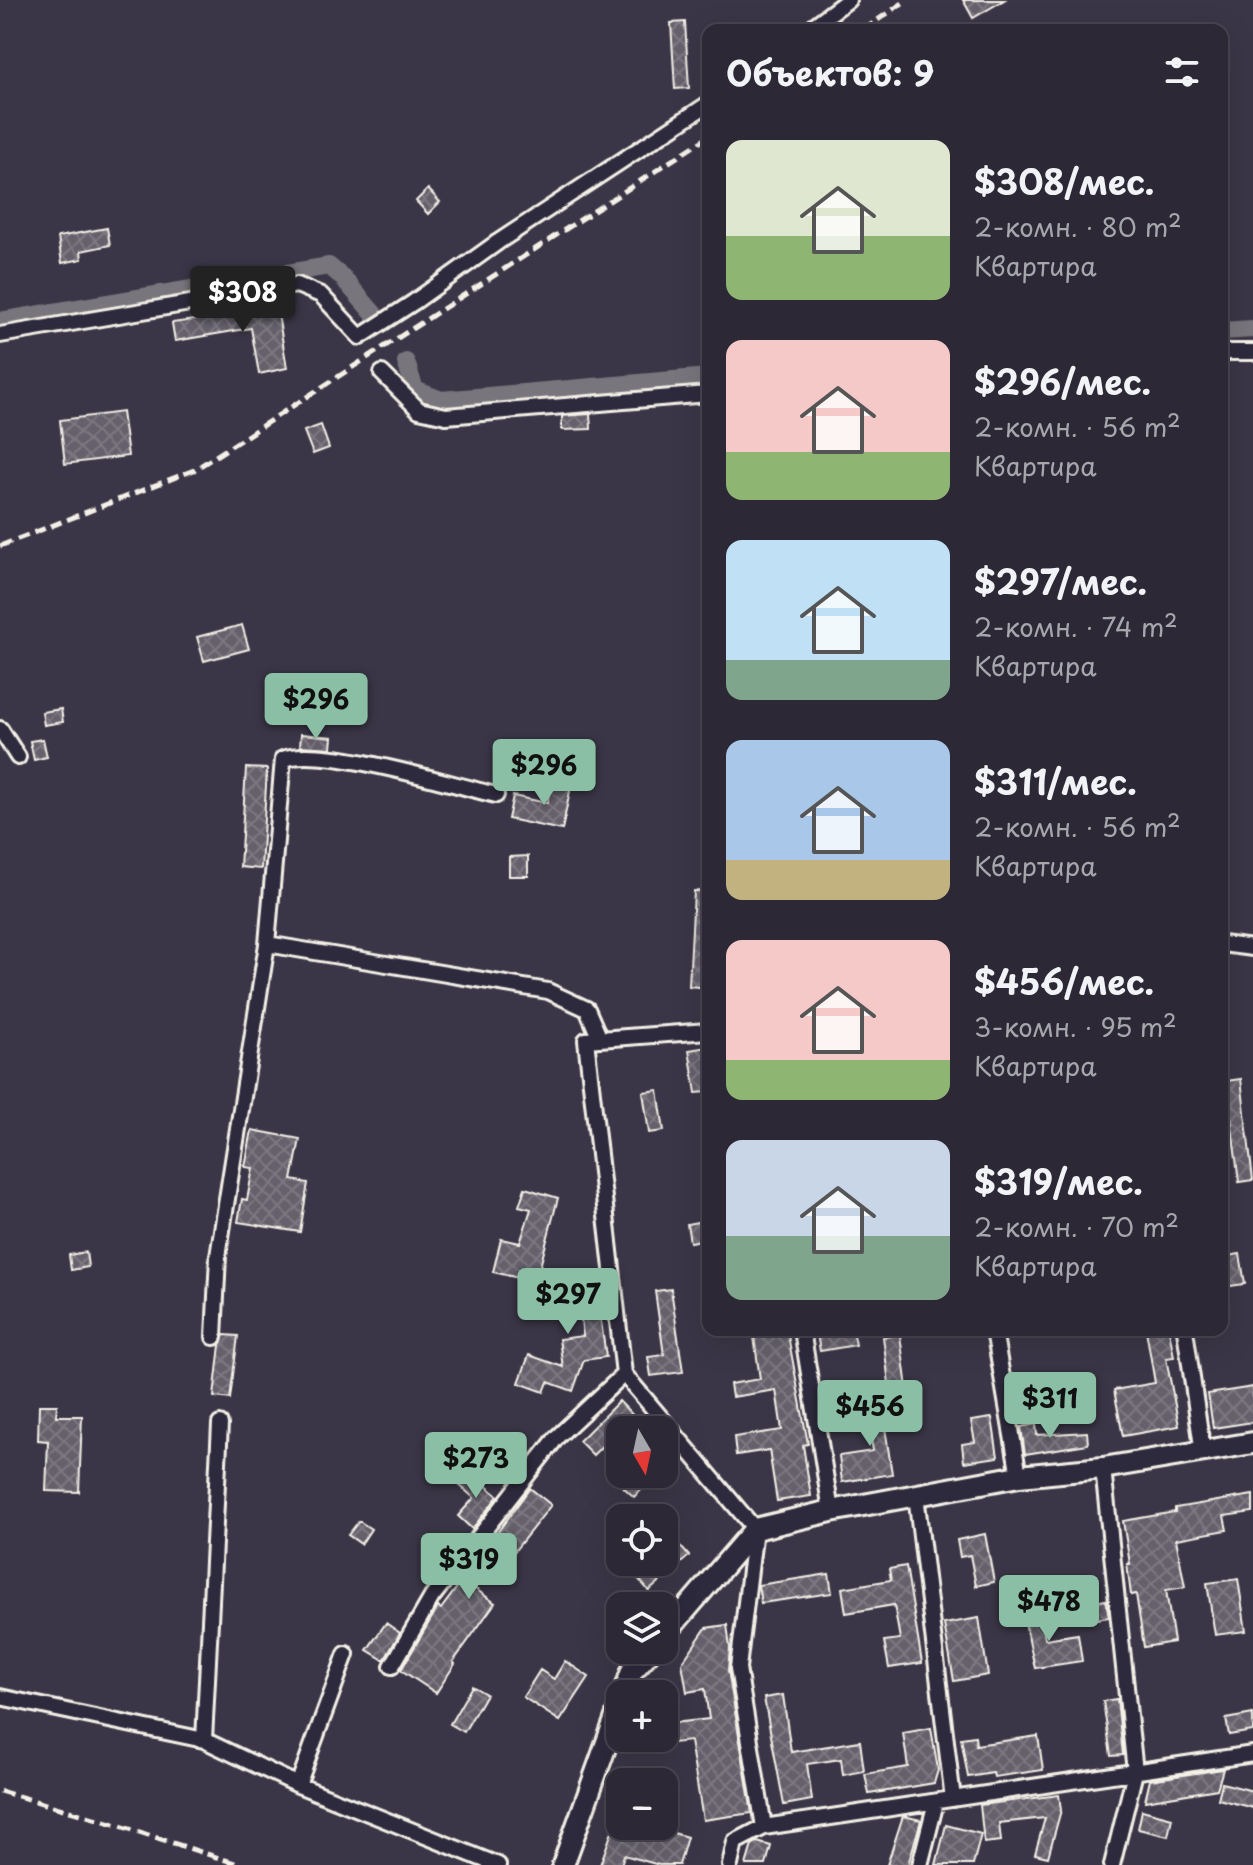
<!DOCTYPE html>
<html lang="ru">
<head>
<meta charset="utf-8">
<style>
	:root { --surface:#2c2835; --page:#34303d; --text:#f1f3f6; --muted:#a6a6ad; --line:#484450; --accent:#8abfa5 }
	body { margin:0; font-family:"Playpen Sans",sans-serif; background:var(--page); color:var(--text); height:100vh; display:flex; flex-direction:column; font-size:30px; white-space:nowrap }
	* { box-sizing:border-box; margin:0 }
	p { font-size:26px; color:var(--muted) }
	.icon { flex:none; width:44px; height:44px; fill:none; stroke:currentColor; stroke-width:2; stroke-linecap:round; stroke-linejoin:round }
	.map { position:relative; flex:1; overflow:hidden }
	.details { position:absolute; left:702px; top:24px; width:526px; height:1312px; display:flex; flex-direction:column; background:var(--surface); border-radius:16px; box-shadow:0 8px 32px #0002,0 0 0 2px var(--line) }
	.details>* { flex:none }
	.needle { width:52px; rotate:171deg }
	.fabs { position:absolute; left:606px; top:1416px; display:grid; gap:16px }
	.fabs a { display:grid; place-items:center; width:72px; height:72px; border-radius:16px; background:var(--surface); box-shadow:0 8px 32px #0002,0 0 0 2px var(--line); font-size:40px }
	.price { position:absolute; translate:-50% -68px; padding:0 18px; border-radius:8px; background:var(--accent); color:#111; font-size:26px; line-height:52px; filter:drop-shadow(0 2px 4px #0008) }
	.price::after { content:''; position:absolute; left:50%; top:48px; width:24px; height:18px; margin-left:-12px; background:inherit; clip-path:polygon(0 0,100% 0,50% 100%) }
	.price.current { background:#222; color:#fff }
	ul { padding:0; list-style:none }
	li { display:flex; align-items:center; gap:24px; height:200px; padding:0 24px }
	li span { display:grid; place-items:center; flex:none; width:224px; height:160px; border-radius:16px; color:#555 }
	li>.icon { margin-inline-start:auto }
	span .icon { width:96px; height:96px; fill:#fffc; stroke-width:1 }
	li b { font-size:34px }
	h2 { display:flex; justify-content:space-between; align-items:center; height:96px; padding:0 24px; font-size:34px }
	.map>svg:first-child { display:block }
	.lines { fill:none; stroke-linecap:round; stroke-linejoin:round }
	.canal { stroke:#78747b; stroke-width:18 }
	.building { fill:url(#building-cross-hatch); stroke:#f4f1e8; stroke-width:2 }
	.street-casing { stroke:#f4f1e8; stroke-width:20 }
	.secondary-casing { stroke:#f4f1e8; stroke-width:26 }
	.street { stroke:#2f2a3d; stroke-width:14 }
	.secondary { stroke:#2f2a3d; stroke-width:20 }
	.rail { stroke:#f4f1e8; stroke-width:5; stroke-dasharray:12 6; stroke-linecap:butt }
</style>
</head>
<body>
<div class="map">
<svg width="1253" height="1865" viewBox="0 0 1253 1865">
	<defs>
		<pattern id="building-cross-hatch" width="8" height="8" patternUnits="userSpaceOnUse" patternTransform="scale(2)"><rect width="8" height="8" fill="#65616c"/><path d="M0 0l8 8M0 8l8-8" fill="none" stroke="#7c7881"/></pattern>
	</defs>
	<rect width="100%" height="100%" fill="#3b3647"/>
	<filter id="ink" filterUnits="userSpaceOnUse"><feTurbulence type="fractalNoise" baseFrequency=".0125" numOctaves="2"/><feDisplacementMap in="SourceGraphic" scale="16" xChannelSelector="R" yChannelSelector="G"/><feConvolveMatrix kernelMatrix="1 2 1 2 8 2 1 2 1" color-interpolation-filters="sRGB"/></filter>
	<g filter="url(#ink)">
		<g class="lines">
			<path class="canal" d="M0,321L329,266L342,277L374,314
				M1222,331L1253,329
				M406,362L415,390L441,400L708,377"/>
		</g>
		<path class="building" d="M963,0H1004L973,18Z
			M685,22L689,88L675,89L671,23Z
			M428,189L440,202L428,214L416,201Z
			M107,228L110,245L81,251L82,259L62,263L58,237Z
			M277,308L287,368L259,374L251,328L175,341L172,323Z
			M122,412L128,456L65,464L60,420Z
			M590,414L591,429L562,430V416Z
			M321,425L329,448L313,454L304,431Z
			M242,625L249,649L204,661L197,637Z
			M61,709L63,722L44,725L42,712Z
			M301,734L332,737L331,748L300,746Z
			M43,739L47,757L34,760L30,741Z
			M246,768L267,769L261,869L240,867Z
			M553,777L572,781L562,830L508,819L513,796L547,803Z
			M528,856V876H509V857Z
			M694,891L708,892V988L689,986Z
			M708,1047V1092L696,1093L689,1050Z
			M1241,1079L1253,1180L1239,1182L1226,1081Z
			M658,1090L664,1131L649,1133L643,1092Z
			M252,1130L300,1139L292,1180L308,1183L300,1232L238,1222L242,1199L247,1200L253,1168L245,1167Z
			M525,1188L558,1198L536,1282L493,1272L501,1239L520,1243L531,1209L519,1206Z
			M708,1220V1239L690,1242L687,1224Z
			M86,1252L88,1267L71,1270L69,1255Z
			M1240,1254L1245,1284L1222,1287V1257Z
			M595,1279L606,1357L584,1360L573,1391L548,1382L544,1392L519,1383L529,1355L563,1367L559,1339L583,1336L579,1304L536,1308L533,1286Z
			M671,1289L683,1372L651,1376L648,1357L664,1355L655,1291Z
			M753,1330H787L808,1444L803,1445L811,1496L777,1501L769,1450L736,1455L734,1437L782,1430L776,1390L732,1397L730,1384L760,1379Z
			M839,1330H853L856,1345L820,1351L817,1334Z
			M1146,1330H1169L1174,1357L1166,1358L1179,1426L1123,1436L1114,1390L1155,1383Z
			M224,1335L238,1336L230,1399L214,1397L220,1345Z
			M900,1335L908,1396L891,1399L883,1337Z
			M1253,1387V1422L1213,1428L1208,1394Z
			M880,1394L892,1474L842,1482L839,1456L873,1451L864,1396Z
			M619,1401L647,1430H618L593,1455L579,1441Z
			M39,1405H57L56,1416H82L79,1492L46,1491L48,1441L38,1440Z
			M992,1418L998,1457L964,1462L962,1444L975,1442L971,1421Z
			M1036,1424L1037,1435L1087,1432L1088,1444L1025,1454L1021,1427Z
			M469,1471L498,1496L472,1529L458,1516L474,1498L458,1484Z
			M632,1474H658L634,1497L621,1485Z
			M530,1488L551,1505L513,1553L507,1549L496,1565L491,1561L473,1587L495,1603L453,1662L455,1664L436,1693L401,1670L438,1607L441,1609Z
			M1253,1495V1512L1224,1516L1227,1530L1176,1539L1185,1587L1166,1590L1174,1642L1144,1647L1136,1594L1131,1595L1127,1564H1130L1123,1521L1175,1512V1508Z
			M359,1521L371,1529L361,1544L348,1535Z
			M664,1528L689,1556L649,1591L635,1575L650,1562H664Z
			M985,1534L994,1582L976,1586L970,1555L960,1557L957,1540Z
			M906,1566L922,1663L889,1668L884,1641L900,1639L894,1605L846,1613L842,1588L891,1580L889,1569Z
			M829,1574L832,1593L761,1603L758,1585Z
			M1238,1579L1246,1631L1215,1635L1207,1583Z
			M1106,1600L1109,1617L1084,1621L1082,1604Z
			M1039,1605L1045,1639L1078,1634L1082,1661L1035,1668L1022,1608Z
			M979,1618L988,1675L954,1681L944,1624Z
			M386,1623L400,1633L385,1659H382L367,1650Z
			M727,1625L730,1648L728,1670L752,1813L703,1820L690,1741L664,1744V1724L709,1719L705,1689L687,1692L682,1663L706,1628Z
			M565,1661L589,1677L560,1721L523,1697L540,1670L554,1679Z
			M472,1686L486,1694L464,1732L450,1724Z
			M783,1695L791,1752L860,1741L864,1771L843,1775L841,1759L807,1764L812,1800L784,1805L764,1698Z
			M1117,1699L1123,1755L1111,1756L1103,1701Z
			M1253,1714V1731L1229,1735L1226,1719Z
			M931,1728L938,1770L934,1783L869,1794L865,1774L908,1767L903,1733Z
			M975,1736L976,1745L1038,1736L1043,1770L994,1777L993,1773L968,1777L961,1738Z
			M1223,1769L1217,1789L1145,1801L1150,1780Z
			M1222,1783L1253,1791V1808L1218,1799Z
			M1059,1795L1061,1810L1048,1857L1035,1854L1045,1818L999,1823L1001,1841L984,1843L980,1805Z
			M1142,1810L1172,1818L1168,1836L1138,1829Z
			M903,1816L921,1820L908,1865H887Z
			M946,1825L981,1834L973,1865H936Z
			M614,1826H650L687,1837L679,1865H659L624,1855L621,1865H600Z
			M757,1842L771,1846L766,1865H746L752,1845Z"/>
		<g class="lines">
			<g class="street-casing">
				<path id="street" d="M808,30L848,0
					M0,335L297,285L321,295L360,337L414,302L498,242L708,104
					M1222,352H1253
					M382,373L419,410L446,416L708,394
					M0,729L18,757
					M496,795C449,784 324,745 283,759L267,944L548,991L587,1009L600,1039
					M1222,944L1253,948
					M708,1031L586,1040L624,1374L755,1529L738,1668L764,1827
					M802,1330L831,1511
					M994,1330L1019,1476
					M1185,1330L1203,1453
					M214,1337L218,1256L267,944
					M220,1424L204,1740L298,1785
					M1103,1468L1135,1772L1112,1865
					M916,1495L953,1799
					M346,1654L298,1785L498,1865
					M392,1666L432,1597L557,1437L624,1374
					M0,1697L204,1740
					M730,1865L735,1842L764,1827L1253,1754
					M920,1865L936,1802"/>
			</g>
			<g class="secondary-casing">
				<path id="secondary" d="M664,1635L755,1529L831,1511L1019,1476L1103,1468L1253,1443
					M624,1694L632,1671L651,1650
					M563,1865L620,1706"/>
			</g>
			<use href="#street" class="street"/>
			<use href="#secondary" class="secondary"/>
			<path class="rail" d="M863,30L907,0
				M0,546L194,470L708,137
				M0,1791L108,1822L241,1865"/>
		</g>
	</g>
</svg>
<div class="fabs">
<a><svg class="needle" viewBox="-14 -14 28 28"><path d="M0-13l5 13h-10z" fill="#e53935"/><path d="M0 13l5-13h-10z" fill="#a6a6ad"/></svg></a>
<a><svg class="icon" aria-label="locate" viewBox="0 0 24 24"><circle cx="12" cy="12" r="6"/><path d="M12 2v4M12 18v4M2 12h4M18 12h4"/></svg></a>
<a><svg class="icon" aria-label="layers" viewBox="0 0 24 24"><path d="M12 4l9 5-9 5-9-5zM3 14l9 5 9-5"/></svg></a>
<a>+</a>
<a>−</a>
</div>
<b class="price current" style="left:243px;top:334px">$308</b>
<b class="price" style="left:316px;top:741px">$296</b>
<b class="price" style="left:544px;top:807px">$296</b>
<b class="price" style="left:568px;top:1336px">$297</b>
<b class="price" style="left:1050px;top:1440px">$311</b>
<b class="price" style="left:870px;top:1448px">$456</b>
<b class="price" style="left:476px;top:1500px">$273</b>
<b class="price" style="left:469px;top:1601px">$319</b>
<b class="price" style="left:1049px;top:1643px">$478</b>
<section class="details">
<h2>Объектов: 9<svg class="icon" aria-label="filters" viewBox="0 0 24 24"><path d="M4 7h16M4 17h16"/><circle cx="9" cy="7" r="2"/><circle cx="15" cy="17" r="2"/></svg></h2>
<ul>
<li><span style="background:linear-gradient(#dfe7d0 60%,#8fb573 0)"><svg class="icon" aria-label="home" viewBox="0 0 24 24"><path d="M3 11l9-7 9 7M6 9v11h12V9"/></svg></span><div><b>$308/мес.</b><p>2-комн. · 80 m²</p><p>Квартира</p></div></li>
<li><span style="background:linear-gradient(#f6c9c9 70%,#8fb573 0)"><svg class="icon" aria-label="home" viewBox="0 0 24 24"><path d="M3 11l9-7 9 7M6 9v11h12V9"/></svg></span><div><b>$296/мес.</b><p>2-комн. · 56 m²</p><p>Квартира</p></div></li>
<li><span style="background:linear-gradient(#bfe0f5 75%,#7fa58c 0)"><svg class="icon" aria-label="home" viewBox="0 0 24 24"><path d="M3 11l9-7 9 7M6 9v11h12V9"/></svg></span><div><b>$297/мес.</b><p>2-комн. · 74 m²</p><p>Квартира</p></div></li>
<li><span style="background:linear-gradient(#a9c7e8 75%,#c2b280 0)"><svg class="icon" aria-label="home" viewBox="0 0 24 24"><path d="M3 11l9-7 9 7M6 9v11h12V9"/></svg></span><div><b>$311/мес.</b><p>2-комн. · 56 m²</p><p>Квартира</p></div></li>
<li><span style="background:linear-gradient(#f6c9c9 75%,#8fb573 0)"><svg class="icon" aria-label="home" viewBox="0 0 24 24"><path d="M3 11l9-7 9 7M6 9v11h12V9"/></svg></span><div><b>$456/мес.</b><p>3-комн. · 95 m²</p><p>Квартира</p></div></li>
<li><span style="background:linear-gradient(#c9d6e8 60%,#7fa58c 0)"><svg class="icon" aria-label="home" viewBox="0 0 24 24"><path d="M3 11l9-7 9 7M6 9v11h12V9"/></svg></span><div><b>$319/мес.</b><p>2-комн. · 70 m²</p><p>Квартира</p></div></li>
</ul>
</section>
</div>
</body>
</html>
